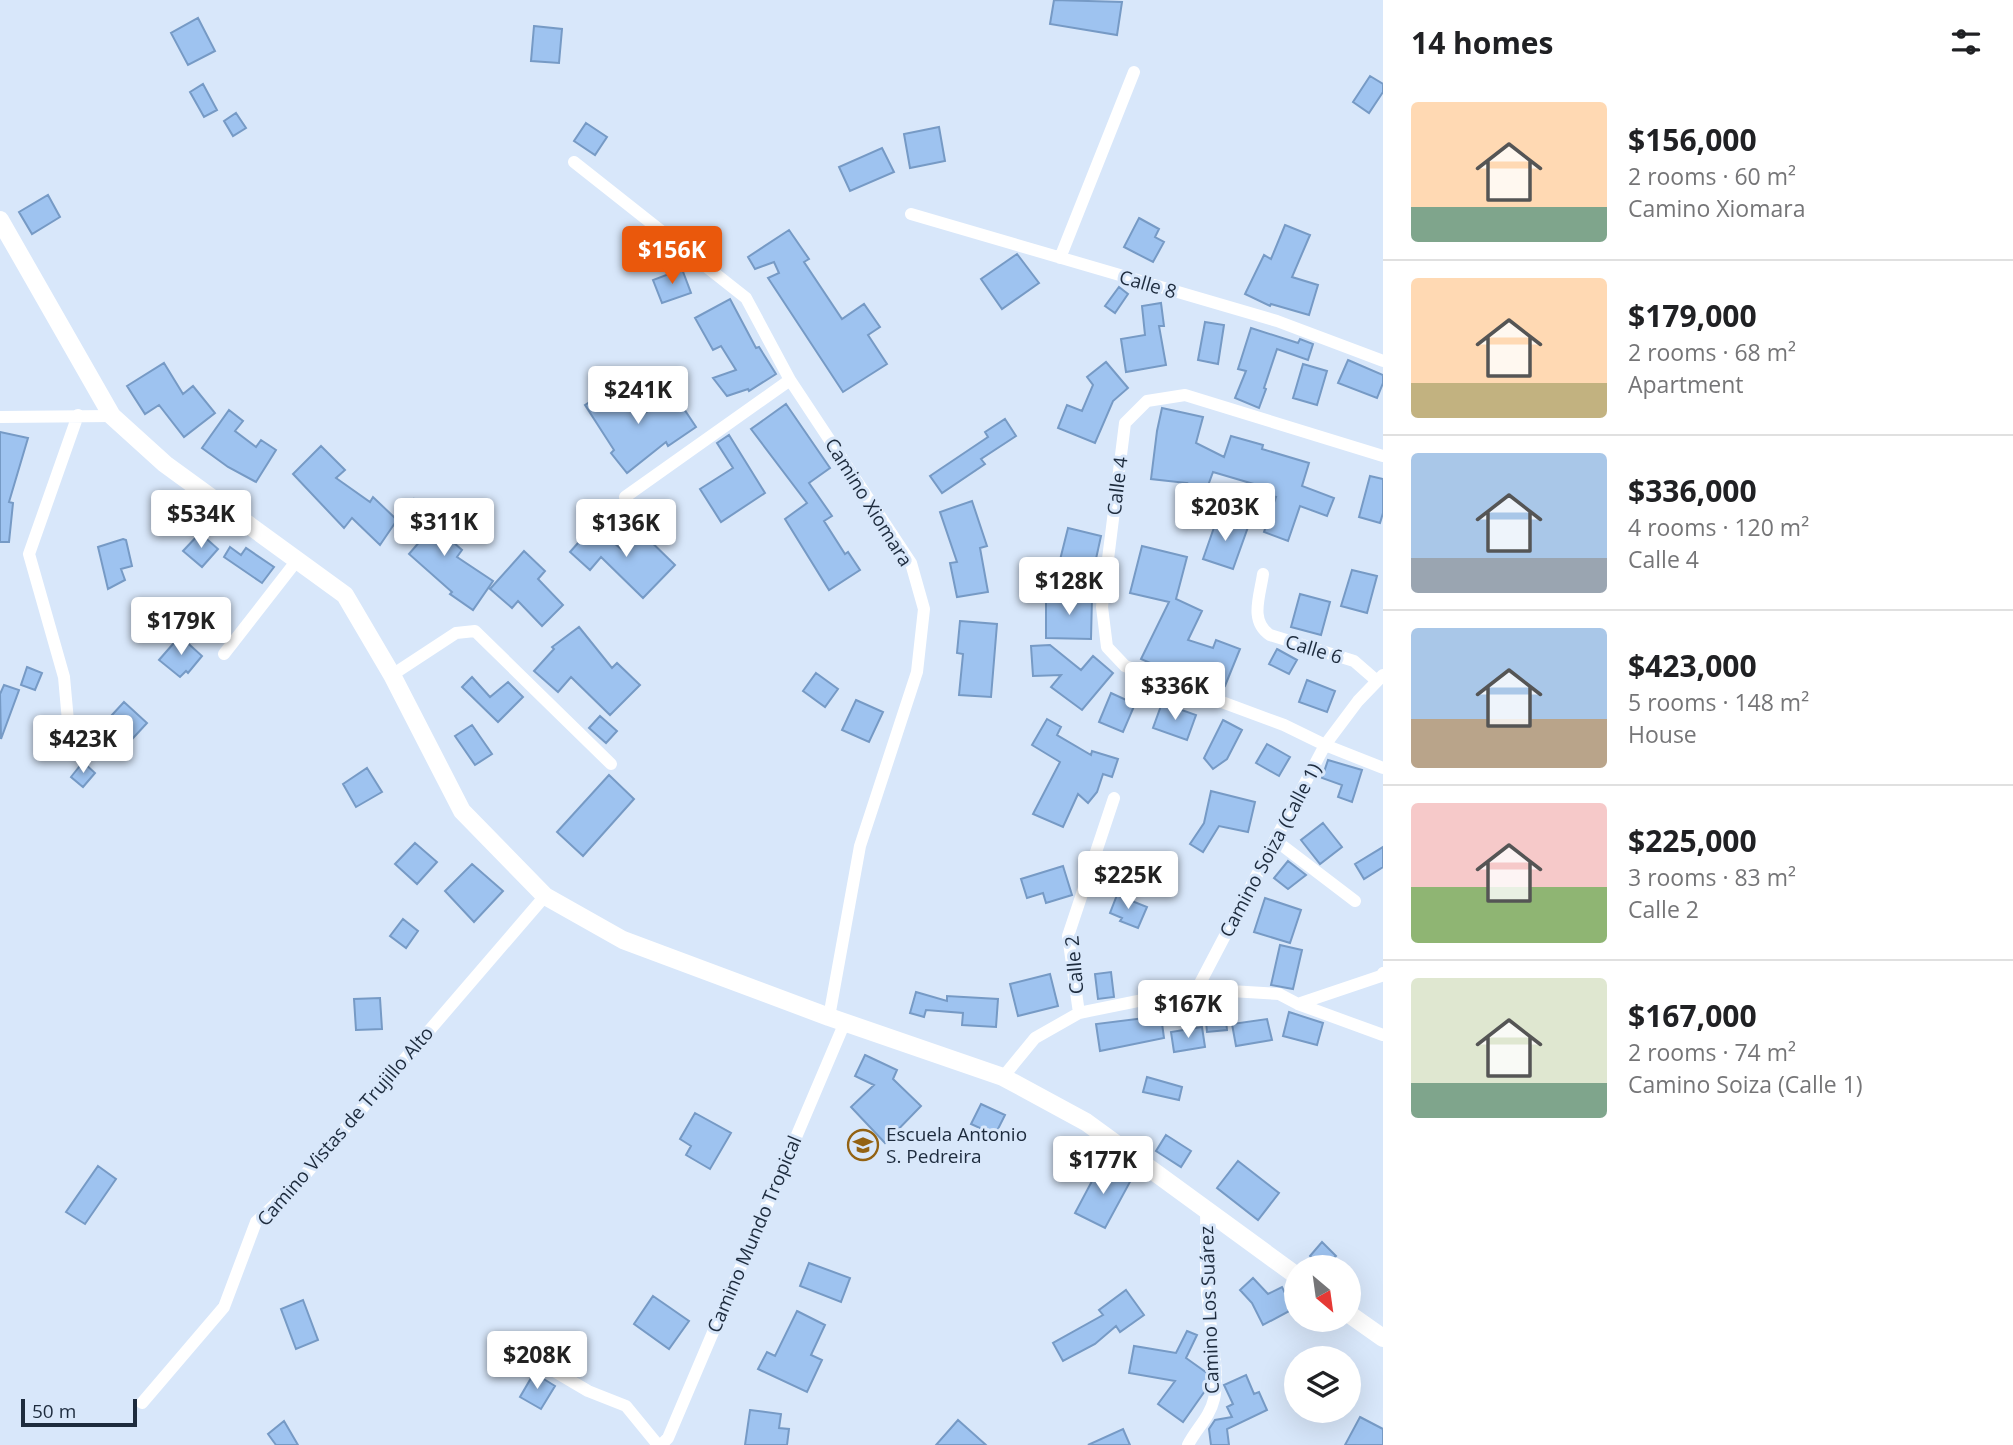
<!DOCTYPE html>
<html lang="en">
<head>
<meta charset="utf-8">
<style>
	:root { --surface:#fff; --page:#f6f6f6; --text:#202124; --muted:#757577; --line:#e0e0e0; --accent:#ea580c }
	body { margin:0; font-family:"Open Sans",sans-serif; background:var(--page); color:var(--text); height:100vh; display:flex; flex-direction:column; font-size:26px; white-space:nowrap }
	* { box-sizing:border-box; margin:0 }
	p { font-size:23px; color:var(--muted) }
	.icon { flex:none; width:38px; height:38px; fill:none; stroke:currentColor; stroke-width:2; stroke-linecap:round; stroke-linejoin:round }
	.map { position:relative; flex:1; overflow:hidden }
	.drawer { display:flex; flex-direction:column; background:var(--surface); width:630px }
	.drawer>* { flex:none }
	.needle { width:46px; rotate:151deg }
	.tools { position:absolute; left:1284px; top:1255px; display:grid; gap:14px }
	.tools a { display:grid; place-items:center; width:77px; height:77px; border-radius:50%; background:var(--surface); box-shadow:0 7px 28px #0002; font-size:35px }
	.scale { position:absolute; left:21px; bottom:18px; width:116px; box-sizing:border-box; padding-left:7px; border:4px solid #1d2b3d; border-top:0; font-size:19px; line-height:24px; white-space:nowrap; color:#1d2b3d; -webkit-text-stroke:5px #d8e7fa; paint-order:stroke }
	.price { position:absolute; translate:-50% -60px; padding:0 16px; border-radius:7px; background:#fff; color:#222; font-size:23px; line-height:46px; filter:drop-shadow(0 2px 4px #0008) }
	.price::after { content:''; position:absolute; left:50%; top:42px; width:21px; height:16px; margin-left:-10px; background:inherit; clip-path:polygon(0 0,100% 0,50% 100%) }
	.price.on { background:var(--accent); color:#fff }
	ul { padding:0; list-style:none }
	li { display:flex; align-items:center; gap:21px; height:175px; padding:0 28px }
	li+li { border-top:2px solid var(--line) }
	li span { display:grid; place-items:center; flex:none; width:196px; height:140px; border-radius:7px; color:#555 }
	li>.icon { margin-inline-start:auto }
	span .icon { width:84px; height:84px; fill:#fffc; stroke-width:1 }
	li b { font-size:30px }
	h2 { display:flex; justify-content:space-between; align-items:center; height:84px; padding:0 28px; font-size:30px }
	main { display:flex; flex:1; min-height:0 }
	.map>svg:first-child { display:block }
	.building { fill:#9ec3f0; stroke:#769ac5; stroke-width:2 }
	.lines { fill:none; stroke-linecap:round; stroke-linejoin:round }
	.street { stroke:#fff; stroke-width:12 }
	.secondary { stroke:#fff; stroke-width:18 }
	.labels { text-anchor:middle; dominant-baseline:central; stroke-width:6; stroke-linejoin:round; paint-order:stroke }
	.street-label { font-size:19px; fill:#1d2b3d; stroke:#d8e7fa }
	.poi-label { font-size:19px; fill:#1d2b3d; stroke:#d8e7fa; text-anchor:start }
</style>
</head>
<body>
<main>
<div class="map">
<svg width="1383" height="1445" viewBox="0 0 1383 1445">
	<rect width="100%" height="100%" fill="#d8e7fa"/>
	<path class="building" d="M1054,0L1122,2L1117,35L1050,24Z
		M198,18L215,51L188,65L171,33Z
		M534,26L562,29L559,63L531,61Z
		M1370,76L1383,84V92L1369,113L1353,102Z
		M203,84L217,110L204,117L190,92Z
		M236,113L246,128L233,136L224,121Z
		M586,123L607,137L595,155L574,141Z
		M939,127L945,161L910,168L904,134Z
		M882,148L894,172L850,191L839,167Z
		M48,195L60,217L32,234L19,212Z
		M1139,218L1159,229L1155,237L1164,242L1153,262L1124,247Z
		M1285,225L1310,235L1292,277L1318,285L1309,315L1271,304L1270,306L1245,294L1264,255L1271,259Z
		M789,230L809,259L804,262L842,319L864,304L880,327L868,335L887,364L843,392L768,278L779,273L774,262L755,269L748,257Z
		M1017,254L1039,283L1002,309L981,279Z
		M682,269L691,293L662,303L653,280Z
		M1119,287L1128,294L1115,313L1105,306Z
		M730,299L756,348L759,347L776,374L749,391L748,389L727,396L713,378L736,370L721,346L713,350L695,318Z
		M1161,303L1164,326H1159L1166,365L1126,372L1121,339L1145,335L1142,306Z
		M1205,322L1224,325L1218,364L1198,360Z
		M1251,328L1298,343L1300,339L1313,344L1308,360L1277,349L1264,388L1266,389L1259,408L1235,398L1246,371L1238,369Z
		M1348,360L1383,375V383L1377,398L1338,383Z
		M1106,362L1128,388L1113,401L1095,443L1058,428L1067,405L1082,411L1093,385L1087,377Z
		M164,363L183,394L193,386L215,413L184,437L159,405L145,414L127,386Z
		M1303,364L1327,371L1317,405L1293,398Z
		M616,385L637,418L674,394L696,427L668,446L666,442L627,473L611,453L614,450L585,405Z
		M786,404L830,468L809,483L832,516L824,521L845,554L848,552L860,570L829,590L785,519L807,503L751,429Z
		M1162,408L1203,417L1196,443L1224,457L1231,436L1263,445L1262,449L1309,463L1302,486L1334,498L1327,516L1300,506L1288,541L1264,532L1276,497L1255,491L1257,485L1213,472L1202,502L1182,494L1187,483L1151,479L1157,431Z
		M229,410L243,421L235,431L256,447L261,440L276,450L256,482L228,467L202,448Z
		M1005,419L1016,436L981,459L985,464L942,493L930,476L988,437L985,432Z
		M0,432L28,438L9,502L13,503L9,542H0Z
		M729,435L765,493L721,522L700,489L733,468L717,443Z
		M321,446L345,470L336,478L370,502L373,497L397,520L380,545L352,518L344,528L293,474Z
		M1370,476L1383,479V513L1380,523L1359,517Z
		M414,499L433,514L428,520L462,550L457,557L493,581L473,610L450,594L452,592L409,554L422,539L397,520Z
		M972,501L987,546L980,548L988,592L957,597L950,563L957,562L940,512Z
		M1218,516L1248,527L1233,569L1203,559Z
		M594,525L621,549L639,530L675,565L643,598L601,557L590,570L570,552Z
		M1068,528L1101,536L1094,568L1060,560Z
		M200,533L218,549L202,567L183,551Z
		M123,539L126,540L132,566L121,569L125,580L108,589L98,547Z
		M1142,546L1187,557L1176,599L1202,611L1188,640L1213,648L1216,640L1240,649L1225,686L1168,666L1166,670L1141,659L1169,602L1130,593Z
		M230,547L241,555L246,548L274,567L262,583L224,557Z
		M524,551L545,571L538,579L563,605L542,626L518,601L512,608L490,589Z
		M1352,570L1377,576L1367,613L1341,606Z
		M1300,594L1330,602L1321,635L1291,627Z
		M1046,596L1092,597L1091,639L1046,638Z
		M960,621L997,624L991,697L959,695L963,654L957,653Z
		M579,627L612,668L617,663L640,685L610,715L571,677L558,692L534,671L554,649L552,647Z
		M180,636L202,656L188,673L186,671L180,677L159,660Z
		M1050,645L1081,670L1093,656L1113,673L1082,710L1051,687L1061,675L1033,676L1031,646Z
		M1277,649L1297,660L1289,674L1269,664Z
		M27,667L42,673L35,690L21,685Z
		M816,673L838,689L825,707L803,691Z
		M472,677L490,697L508,682L523,697L498,722L462,687Z
		M1307,680L1335,691L1327,712L1299,702Z
		M4,685L19,690L1,739L0,694Z
		M1111,693L1135,704L1123,732L1099,722Z
		M856,700L883,712L869,742L842,730Z
		M124,702L147,723L122,750L99,729Z
		M1162,703L1196,715L1187,740L1153,728Z
		M600,716L617,731L606,743L589,728Z
		M1047,719L1061,727L1057,735L1091,755L1092,751L1118,759L1112,777L1103,774L1097,792L1088,803L1078,794L1063,827L1033,814L1060,762L1032,745Z
		M1223,720L1242,730L1227,759L1213,769L1204,758Z
		M472,725L492,754L475,765L455,736Z
		M1267,744L1290,757L1279,776L1256,763Z
		M1328,760L1362,770L1352,802L1338,797L1342,785L1322,778Z
		M83,762L95,773L83,787L71,777Z
		M367,768L382,792L356,807L343,784Z
		M609,775L634,799L583,856L557,832Z
		M1211,791L1255,802L1248,832L1219,826L1203,852L1190,844L1204,823Z
		M1323,823L1342,847L1320,864L1301,840Z
		M415,843L437,862L417,884L395,864Z
		M1383,847V867L1364,879L1355,864Z
		M1288,861L1306,875L1288,889L1274,878Z
		M472,864L503,891L474,922L445,891Z
		M1063,866L1072,895L1046,903L1043,893L1027,898L1021,879Z
		M1117,895L1147,907L1138,928L1120,921L1122,918L1110,913Z
		M1265,898L1301,910L1290,943L1254,932Z
		M403,919L418,931L406,948L390,936Z
		M1280,945L1302,950L1293,989L1271,985Z
		M1111,972L1114,997L1098,999L1095,974Z
		M1050,974L1058,1006L1018,1016L1010,984Z
		M916,992L947,1001V996L998,999L996,1027L962,1025L963,1013L926,1010L924,1017L910,1013Z
		M380,998L382,1029L356,1030L354,999Z
		M1225,1011L1227,1030L1207,1032L1205,1012Z
		M1289,1012L1323,1023L1317,1045L1283,1036Z
		M1161,1016L1164,1038L1100,1051L1096,1024Z
		M1267,1019L1272,1040L1236,1046L1232,1024Z
		M1202,1027L1205,1047L1174,1052L1171,1032Z
		M865,1055L897,1070L893,1079L921,1106L885,1143L851,1107L874,1085L855,1076Z
		M1147,1077L1182,1087L1179,1100L1143,1092Z
		M981,1104L1005,1115L995,1135L971,1124Z
		M695,1113L731,1133L710,1169L686,1155L691,1146L680,1139Z
		M1166,1135L1191,1151L1181,1167L1156,1151Z
		M1238,1161L1279,1193L1258,1220L1217,1188Z
		M1101,1164L1131,1180L1105,1228L1075,1213Z
		M98,1166L116,1179L85,1224L66,1212Z
		M1322,1242L1336,1256L1324,1267H1321L1310,1256Z
		M809,1263L850,1278L841,1302L800,1286Z
		M1253,1278L1268,1294L1282,1287L1293,1309L1263,1325L1252,1303L1240,1290Z
		M1126,1290L1144,1315L1120,1332L1116,1326L1095,1344L1063,1361L1053,1343L1103,1315L1099,1310Z
		M653,1296L689,1321L669,1349L634,1324Z
		M303,1300L318,1340L296,1349L281,1309Z
		M797,1311L825,1325L811,1355L822,1360L807,1392L758,1369L767,1352L775,1356Z
		M1187,1331L1197,1335L1186,1358L1207,1373V1388L1183,1422L1158,1404L1175,1381L1129,1373L1134,1346L1176,1353Z
		M534,1373L555,1386L541,1409L520,1397Z
		M1246,1375L1254,1394L1259,1392L1267,1410L1227,1429L1229,1445H1211L1209,1429L1215,1420L1232,1417L1227,1407L1233,1404L1224,1385Z
		M750,1410L781,1414L779,1428L789,1429L787,1445H745Z
		M1360,1417L1383,1429V1445H1345Z
		M958,1420L986,1445H936Z
		M284,1421L298,1445H276L268,1434Z
		M1123,1429L1130,1445H1088Z"/>
	<g class="lines">
		<path class="street" d="M574,162L746,298L790,380L911,563L924,609L917,672L860,846L829,1017
			M911,214L1277,321L1383,361
			M1060,258L1134,72
			M0,417L112,416
			M1383,456L1185,395L1147,401L1125,423L1102,607L1107,647L1125,666L1284,725L1325,745L1383,768
			M625,497L790,380
			M1263,574C1260,596 1249,621 1270,635L1354,661L1377,681
			M224,654L298,559
			M392,675L456,633L475,631L611,764
			M68,721L64,677L29,554L78,415
			M1275,840L1355,901
			M1197,989L1279,994L1298,1004L1383,1035
			M1298,1004L1381,976L1383,973
			M1079,1013L1068,936L1114,798
			M1003,1077L1035,1038L1079,1013L1197,989L1325,745L1358,701L1383,675
			M544,1365L588,1391L626,1406L658,1445
			M142,1403L224,1307L256,1222L298,1183L545,896
			M661,1445L668,1438L845,1022
			M1188,1445C1196,1429 1210,1417 1214,1399C1220,1374 1210,1328 1208,1302C1204,1273 1207,1241 1206,1211"/>
		<path class="secondary" d="M0,220L112,416L165,464L345,595L392,675L462,811L545,896L623,940L829,1017L1003,1077L1086,1122L1297,1276
			M1349,1314L1383,1338"/>
	</g>
	<defs>
		<g id="school-ring" transform="scale(1.575)"><circle r="9.5" fill="#d8e7fa" stroke="#936212" stroke-width="1.5"/><path d="M0-5L7-2L0 1L-7-2ZM-4 1L0 2.5L4 1V4Q0 6-4 4Z" fill="#936212"/></g>
	</defs>
	<g fill-rule="evenodd">
		<use href="#school-ring" x="863" y="1145"/>
	</g>
	<g class="labels">
		<g class="street-label">
			<text transform="translate(1148 284) rotate(16)">Calle 8</text>
			<text transform="translate(1117 486) rotate(-83)">Calle 4</text>
			<text transform="translate(869 502) rotate(58)">Camino Xiomara</text>
			<text transform="translate(1314 649) rotate(17)">Calle 6</text>
			<text transform="translate(1270 850) rotate(-62)">Camino Soiza (Calle 1)</text>
			<text transform="translate(1074 965) rotate(-95)">Calle 2</text>
			<text transform="translate(345 1126) rotate(-49)">Camino Vistas de Trujillo Alto</text>
			<text transform="translate(754 1234) rotate(-67)">Camino Mundo Tropical</text>
			<text transform="translate(1209 1310) rotate(-92)">Camino Los Suárez</text>
		</g>
		<g class="poi-label">
			<text x="886" y="1134">Escuela Antonio<tspan x="886" dy="22">S. Pedreira</tspan></text>
		</g>
	</g>
</svg>
<div class="tools">
<a><svg class="needle" viewBox="-14 -14 28 28"><path d="M0-13l5 13h-10z" fill="#e53935"/><path d="M0 13l5-13h-10z" fill="#757577"/></svg></a>
<a><svg class="icon" aria-label="layers" viewBox="0 0 24 24"><path d="M12 4l9 5-9 5-9-5zM3 14l9 5 9-5"/></svg></a>
</div>
<div class="scale">50 m</div>
<b class="price on" style="left:672px;top:286px">$156K</b>
<b class="price" style="left:638px;top:426px">$241K</b>
<b class="price" style="left:1225px;top:543px">$203K</b>
<b class="price" style="left:201px;top:550px">$534K</b>
<b class="price" style="left:444px;top:558px">$311K</b>
<b class="price" style="left:626px;top:559px">$136K</b>
<b class="price" style="left:1069px;top:617px">$128K</b>
<b class="price" style="left:181px;top:657px">$179K</b>
<b class="price" style="left:1175px;top:722px">$336K</b>
<b class="price" style="left:83px;top:775px">$423K</b>
<b class="price" style="left:1128px;top:911px">$225K</b>
<b class="price" style="left:1188px;top:1040px">$167K</b>
<b class="price" style="left:1103px;top:1196px">$177K</b>
<b class="price" style="left:537px;top:1391px">$208K</b>
</div>
<section class="drawer">
<h2>14 homes<svg class="icon" aria-label="filters" viewBox="0 0 24 24"><path d="M4 7h16M4 17h16"/><circle cx="9" cy="7" r="2"/><circle cx="15" cy="17" r="2"/></svg></h2>
<ul>
<li><span style="background:linear-gradient(#ffd9b3 75%,#7fa58c 0)"><svg class="icon" aria-label="home" viewBox="0 0 24 24"><path d="M3 11l9-7 9 7M6 9v11h12V9"/></svg></span><div><b>$156,000</b><p>2 rooms · 60 m²</p><p>Camino Xiomara</p></div></li>
<li><span style="background:linear-gradient(#ffd9b3 75%,#c2b280 0)"><svg class="icon" aria-label="home" viewBox="0 0 24 24"><path d="M3 11l9-7 9 7M6 9v11h12V9"/></svg></span><div><b>$179,000</b><p>2 rooms · 68 m²</p><p>Apartment</p></div></li>
<li><span style="background:linear-gradient(#a9c7e8 75%,#9aa5b1 0)"><svg class="icon" aria-label="home" viewBox="0 0 24 24"><path d="M3 11l9-7 9 7M6 9v11h12V9"/></svg></span><div><b>$336,000</b><p>4 rooms · 120 m²</p><p>Calle 4</p></div></li>
<li><span style="background:linear-gradient(#a9c7e8 65%,#b9a48a 0)"><svg class="icon" aria-label="home" viewBox="0 0 24 24"><path d="M3 11l9-7 9 7M6 9v11h12V9"/></svg></span><div><b>$423,000</b><p>5 rooms · 148 m²</p><p>House</p></div></li>
<li><span style="background:linear-gradient(#f6c9c9 60%,#8fb573 0)"><svg class="icon" aria-label="home" viewBox="0 0 24 24"><path d="M3 11l9-7 9 7M6 9v11h12V9"/></svg></span><div><b>$225,000</b><p>3 rooms · 83 m²</p><p>Calle 2</p></div></li>
<li><span style="background:linear-gradient(#dfe7d0 75%,#7fa58c 0)"><svg class="icon" aria-label="home" viewBox="0 0 24 24"><path d="M3 11l9-7 9 7M6 9v11h12V9"/></svg></span><div><b>$167,000</b><p>2 rooms · 74 m²</p><p>Camino Soiza (Calle 1)</p></div></li>
</ul>
</section>
</main>
</body>
</html>
